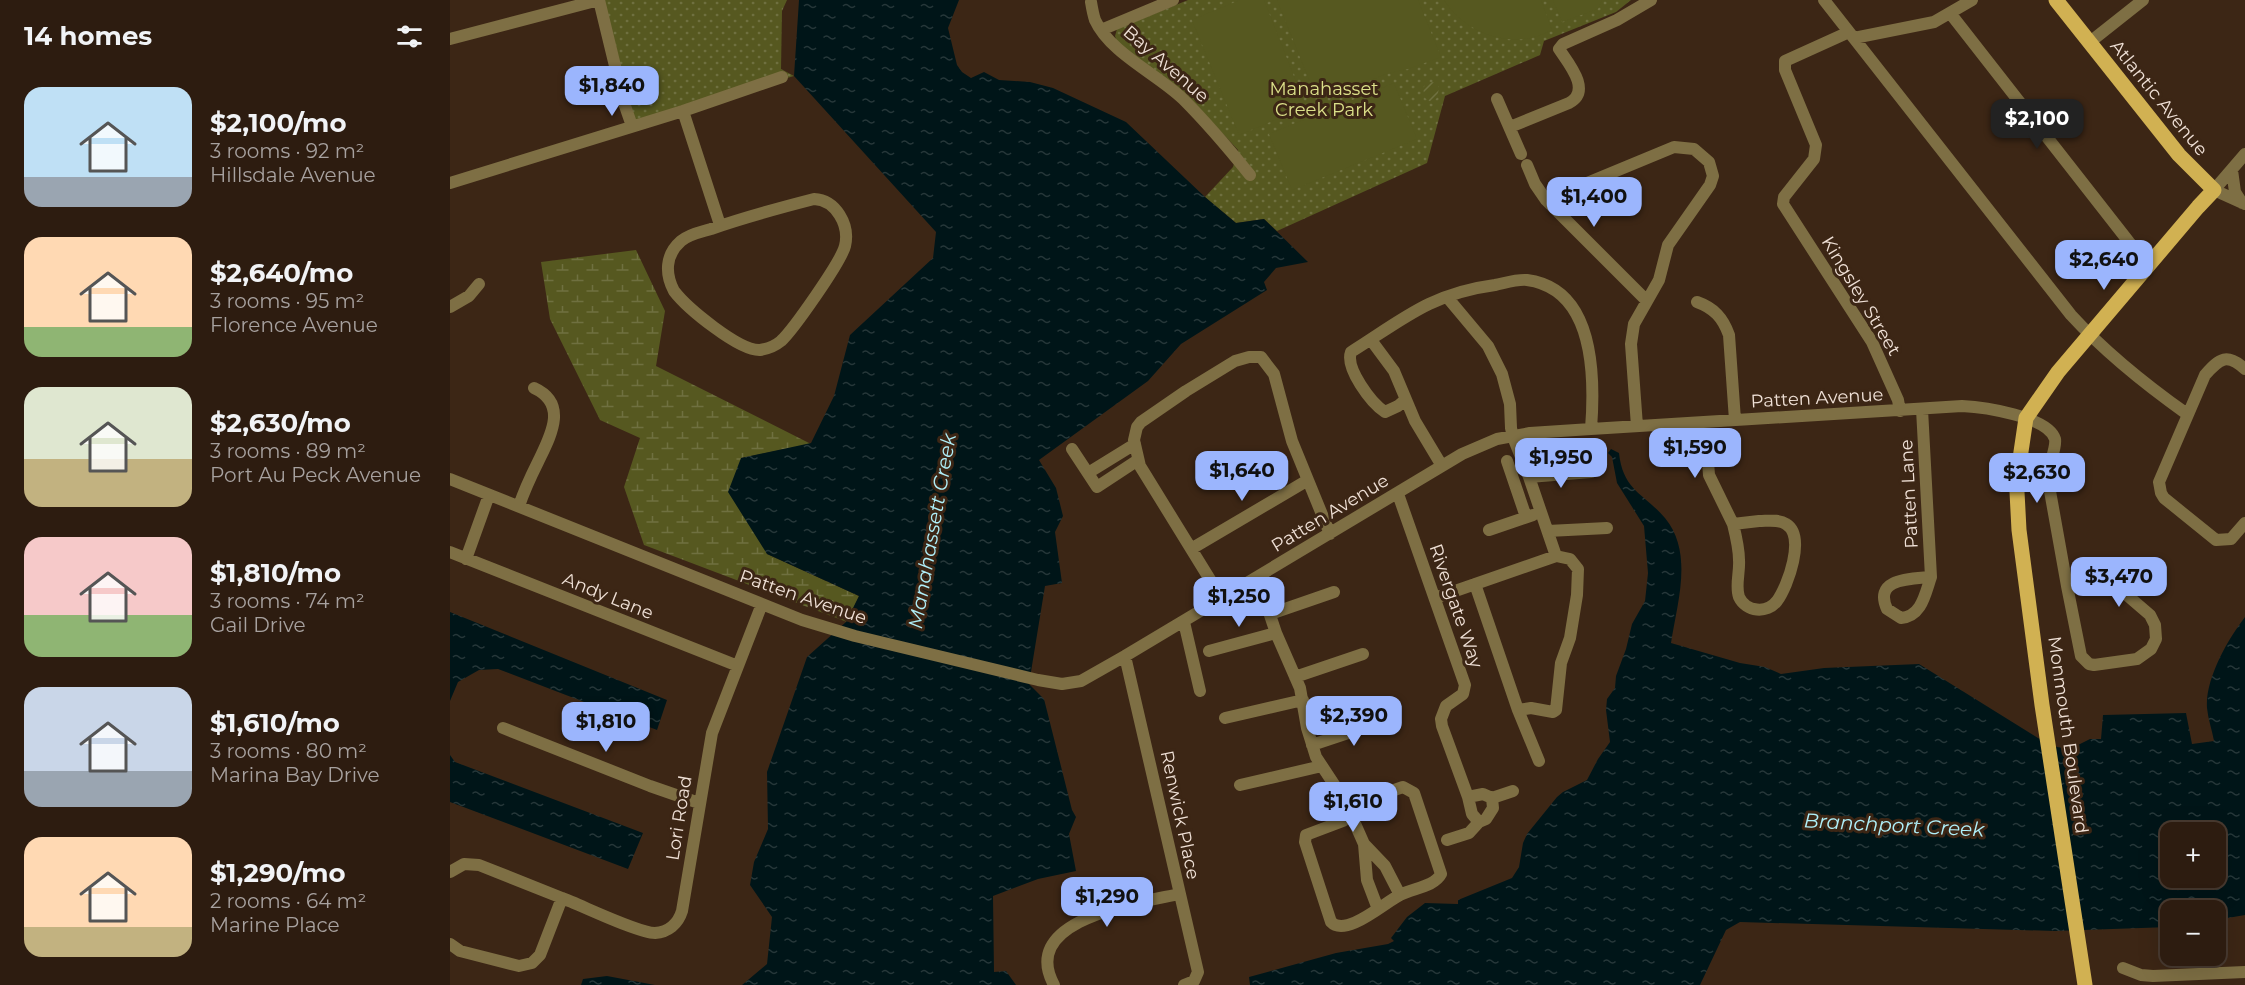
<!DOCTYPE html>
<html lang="en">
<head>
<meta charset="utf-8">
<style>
	:root { --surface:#2d1c10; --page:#39291e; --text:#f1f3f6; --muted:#a7a19f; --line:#483a30; --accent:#9bb5fd }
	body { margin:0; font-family:Montserrat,sans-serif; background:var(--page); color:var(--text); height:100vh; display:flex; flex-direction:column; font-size:22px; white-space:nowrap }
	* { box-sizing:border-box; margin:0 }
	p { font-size:20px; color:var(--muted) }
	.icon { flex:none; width:33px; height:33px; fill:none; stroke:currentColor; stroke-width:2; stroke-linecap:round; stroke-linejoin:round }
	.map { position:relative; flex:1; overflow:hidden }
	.sheet { display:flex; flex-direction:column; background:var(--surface); width:450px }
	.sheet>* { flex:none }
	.fabs { position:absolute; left:1710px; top:822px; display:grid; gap:12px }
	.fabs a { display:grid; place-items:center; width:66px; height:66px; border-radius:12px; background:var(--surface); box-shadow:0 6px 24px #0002,0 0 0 2px var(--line); font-size:30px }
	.price { position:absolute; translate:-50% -51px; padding:0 14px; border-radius:12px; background:var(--accent); color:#111; font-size:20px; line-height:39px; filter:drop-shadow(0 2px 3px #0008) }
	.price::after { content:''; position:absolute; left:50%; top:36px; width:18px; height:14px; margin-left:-9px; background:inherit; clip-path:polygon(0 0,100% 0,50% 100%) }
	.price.on { background:#222; color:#fff }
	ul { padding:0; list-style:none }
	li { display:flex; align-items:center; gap:18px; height:150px; padding:0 24px }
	li span { display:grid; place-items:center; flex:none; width:168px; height:120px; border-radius:18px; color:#555 }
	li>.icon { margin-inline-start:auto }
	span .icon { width:72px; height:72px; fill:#fffc; stroke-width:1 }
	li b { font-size:26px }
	h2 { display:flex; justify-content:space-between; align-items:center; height:72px; padding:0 24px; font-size:26px }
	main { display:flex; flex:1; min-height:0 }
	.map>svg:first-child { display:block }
	.wetland { fill:url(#wetland-marsh) }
	.park { fill:url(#park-dots) }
	.garden { fill:url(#garden-furrows) }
	.pitch { fill:#565820 }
	.water { fill:url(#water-ripples); fill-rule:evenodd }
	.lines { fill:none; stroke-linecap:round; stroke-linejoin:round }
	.minor { stroke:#7e6f44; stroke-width:12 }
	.major { stroke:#d1b152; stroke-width:15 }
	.labels { text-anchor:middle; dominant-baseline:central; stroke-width:6; stroke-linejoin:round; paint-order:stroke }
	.street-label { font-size:18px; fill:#f0e1d7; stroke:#3c2615 }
	.park-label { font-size:18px; fill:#dce18a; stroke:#3c2615 }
	.water-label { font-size:20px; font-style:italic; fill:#aff0fa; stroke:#3c2615 }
</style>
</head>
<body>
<main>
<section class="sheet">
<h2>14 homes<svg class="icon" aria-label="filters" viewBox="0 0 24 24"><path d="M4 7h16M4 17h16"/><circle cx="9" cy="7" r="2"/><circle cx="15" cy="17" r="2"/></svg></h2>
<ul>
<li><span style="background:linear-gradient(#bfe0f5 75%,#9aa5b1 0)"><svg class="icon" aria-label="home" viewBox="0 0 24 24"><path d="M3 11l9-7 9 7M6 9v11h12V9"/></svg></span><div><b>$2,100/mo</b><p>3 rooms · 92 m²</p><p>Hillsdale Avenue</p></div></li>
<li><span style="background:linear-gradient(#ffd9b3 75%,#8fb573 0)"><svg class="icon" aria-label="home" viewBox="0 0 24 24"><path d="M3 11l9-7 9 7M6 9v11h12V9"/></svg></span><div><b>$2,640/mo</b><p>3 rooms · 95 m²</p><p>Florence Avenue</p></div></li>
<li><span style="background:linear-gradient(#dfe7d0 60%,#c2b280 0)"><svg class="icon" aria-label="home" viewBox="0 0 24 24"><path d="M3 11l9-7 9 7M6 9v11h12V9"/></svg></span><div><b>$2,630/mo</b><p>3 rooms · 89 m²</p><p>Port Au Peck Avenue</p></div></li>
<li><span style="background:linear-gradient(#f6c9c9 65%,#8fb573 0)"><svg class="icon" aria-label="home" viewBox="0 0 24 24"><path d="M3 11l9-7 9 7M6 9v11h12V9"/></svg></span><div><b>$1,810/mo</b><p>3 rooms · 74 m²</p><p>Gail Drive</p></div></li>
<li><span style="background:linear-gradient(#c9d6e8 70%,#9aa5b1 0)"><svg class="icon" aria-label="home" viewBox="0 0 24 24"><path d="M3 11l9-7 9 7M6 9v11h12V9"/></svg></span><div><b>$1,610/mo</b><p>3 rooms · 80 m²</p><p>Marina Bay Drive</p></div></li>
<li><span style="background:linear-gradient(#ffd9b3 75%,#c2b280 0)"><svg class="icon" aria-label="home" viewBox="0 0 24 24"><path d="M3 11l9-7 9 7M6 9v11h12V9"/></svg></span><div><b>$1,290/mo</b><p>2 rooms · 64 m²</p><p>Marine Place</p></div></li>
</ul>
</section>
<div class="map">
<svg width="1795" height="985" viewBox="0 0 1795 985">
	<defs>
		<pattern id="wetland-marsh" width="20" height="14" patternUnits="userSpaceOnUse" patternTransform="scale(1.5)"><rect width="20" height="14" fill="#565820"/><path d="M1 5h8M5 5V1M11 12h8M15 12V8" fill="none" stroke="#6f7040"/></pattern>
		<pattern id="park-dots" width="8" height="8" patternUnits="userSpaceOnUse" patternTransform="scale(1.5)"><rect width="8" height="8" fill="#565820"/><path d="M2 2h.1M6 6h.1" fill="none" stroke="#6f7040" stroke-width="1.8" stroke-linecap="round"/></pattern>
		<pattern id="garden-furrows" width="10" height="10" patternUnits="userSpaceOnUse" patternTransform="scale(1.5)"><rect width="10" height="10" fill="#565820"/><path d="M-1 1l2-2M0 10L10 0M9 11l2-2" fill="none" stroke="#6f7040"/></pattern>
		<pattern id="water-ripples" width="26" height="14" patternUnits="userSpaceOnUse" patternTransform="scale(1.5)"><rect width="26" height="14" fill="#001518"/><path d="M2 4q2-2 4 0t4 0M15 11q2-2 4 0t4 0" fill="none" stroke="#263739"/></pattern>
	</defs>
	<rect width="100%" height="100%" fill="#3c2615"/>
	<path class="wetland" d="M186,250L215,311L206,366L361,444L291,458L317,554L409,596L397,622L194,545L174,487L190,438L150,420L100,319L91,262Z"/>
	<path class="park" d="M150,0H337L332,11L331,69L344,76L180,124Z
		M738,0H1181L1166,12L1094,41L1090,55L995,96L977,163L827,231L814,219L786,223L755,197L783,167L788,150L737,95L667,42L665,36L667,29Z"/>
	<path class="garden" d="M981,82L987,83L989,88L987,98L981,102L975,98L973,88L976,84Z"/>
	<path class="pitch" d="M790,0H814L856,107L789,135L742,20Z
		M827,0H968L991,57L958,69L936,74L868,102Z
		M994,0H1091L1102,30C1065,51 1016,35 994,0Z
		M1103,0H1152L1148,9L1112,22Z
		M944,83L967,139L842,190L819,134Z"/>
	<path class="water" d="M349,0H509L498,28L507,65L512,72L521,78L534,72L549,80L580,82L603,88L676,122L755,197L786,223L814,219L858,262L826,268L814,282L817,290L731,344L698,381L589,460L606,488L613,516L605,532L612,583L595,586L579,684L594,699L622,810L626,817L619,834L626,871L588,879L543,896L544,972L556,971L566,985H292L317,964L322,917L300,885L304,862L318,829L317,772L357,657L396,622L409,596L317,554L278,492L291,458L361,443L384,396L400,335L483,258L486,232L344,76Z
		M1161,449L1169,453C1173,491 1195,494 1215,518C1244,553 1227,603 1221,643L1290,663L1315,667L1331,674L1374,668L1469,664L1588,738L1607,747L1620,749L1640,739H1651L1653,715L1736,713L1742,744L1764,741C1762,730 1758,719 1757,708C1755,679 1778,639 1795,617V915L1766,920V910H1720V927L1605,931L1290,922L1276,930L1250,985H800L799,977L886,953L938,944L944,941L941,938L957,917L975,903L1008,904V900L1062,878L1069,867L1073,843L1077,834L1107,797L1113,792L1137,780L1148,759L1160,742L1156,710L1157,699L1165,688L1166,676L1176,649L1182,624L1195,601L1198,573L1194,526L1167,483L1162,457L1158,453ZM1720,832H1766V878H1720Z
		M0,612L217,700L207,730L48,669L29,670L8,682L0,701Z
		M0,755L5,762L193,833L178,869L0,802Z
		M157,976L205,985H131L133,979Z"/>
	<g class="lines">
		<path class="minor" d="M149,0L174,103L182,126
			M1374,0L1621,315C1655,352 1696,385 1737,414
			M641,2C642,8 643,14 645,20C660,53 707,74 733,99C757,123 779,149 800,175
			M1500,13L1679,242L1699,266
			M651,30L723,0
			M1399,32L1335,61V70L1366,145L1364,159L1334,197L1333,204L1422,342L1448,400L1450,411
			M1404,38L1484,22L1522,0
			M0,39L149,0
			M1640,42L1693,0
			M1047,99L1071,154
			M233,111L270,225
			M1060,127L1119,103C1142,91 1119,64 1109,49L1113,44L1167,20L1201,0
			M1795,154L1764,190L1795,204
			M1077,165L1085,184L1096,200L1197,301
			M1782,170L1785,192L1792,203
			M0,183L233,111L332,77
			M364,199C386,200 400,225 395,246C391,262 343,330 331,341C325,346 317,349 310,350C289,351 237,308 224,291C215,274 215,255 231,241C239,234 251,232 261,229C295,217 329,208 364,199Z
			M1096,200L1224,147L1244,149L1259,162L1263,176L1260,185L1218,245L1209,280L1184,324L1181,344L1187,426
			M997,297L1038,346L1052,374L1060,404L1061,428L1063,437L1079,477L1106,556L1120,559L1128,569L1127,595L1120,638L1111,663L1106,710L1103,712L1081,708L1068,710
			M1247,302C1264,308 1273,318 1279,335L1285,420
			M0,307L19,296L29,284
			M921,340L944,371L965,421L992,466
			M1795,369C1777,353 1770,358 1755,375L1709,482L1711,493L1714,498L1766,540L1781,539L1795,523
			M955,400L948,406L935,412C921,403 895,368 901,352C927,336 952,317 979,304C1000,294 1022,288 1045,285C1055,283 1067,279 1077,280C1145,289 1145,378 1141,429
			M1472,409L1481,577
			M1255,422L1259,475L1283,524
			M622,449L647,487L688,460
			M1057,461L1076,517
			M638,473L685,444
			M1079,477L1141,472
			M0,479L352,620L405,636L588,680L612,684L631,681L675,656L1012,454L1047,439L1080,433L1141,429L1512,406C1532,407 1598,416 1605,439C1607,448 1597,467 1598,480L1617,586
			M948,494L1015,685L1013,694L996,706L991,719L992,726L1018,797L1022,814L1029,822
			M69,506C74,491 81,476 88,462C100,437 119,404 84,388
			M1309,521C1318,521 1329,519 1336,524C1356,536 1338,586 1327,601C1317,614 1296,612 1289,597C1285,586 1290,572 1289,560C1289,548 1286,536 1283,524Z
			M1039,530L1083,515
			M1098,531L1157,528
			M741,549L858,480
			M0,552L288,666
			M16,559L39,495
			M1481,577C1475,594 1472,616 1451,618L1437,609C1423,578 1461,579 1481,577Z
			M803,580L816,603L826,633L850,688L857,728L866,757L895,801L914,844L917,880L928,909
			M1652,581L1664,584L1700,615L1705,625L1706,639L1701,649L1687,659L1644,665L1639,664L1631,656L1617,586Z
			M1025,584L1068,710L1089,761
			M985,598L1106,556
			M772,599L690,466L684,440L687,427L691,422L736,391L785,361L799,357H811L824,374L842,441L880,534
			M820,614L884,592
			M734,622L750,691
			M759,651L826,633
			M675,656L748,972L744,981L734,985
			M845,677L913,654
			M775,718L853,700
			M53,728L200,786L249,803
			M862,745L937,720
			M790,785L872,766
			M953,787L964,793L991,874C984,887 963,888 950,895C935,902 896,938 881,922L855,842L856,835L893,821L912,801Z
			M1042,798L1063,791
			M997,840L1019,833L1029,822L1036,819L1043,808L1042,798L1033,794L1018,797
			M914,844L935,866L950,895
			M0,872L14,864L29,865L112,898L90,955L82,963L69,966L10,951L0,944
			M112,898C131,905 188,933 205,933C218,932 228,924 232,911L262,733L312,604
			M1673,968L1691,975L1703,976L1795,972
			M604,985C568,919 688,903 729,894"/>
		<path class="major" d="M1606,0L1729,155L1764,190L1748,207L1608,372L1576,418L1568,472L1567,492L1569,530L1592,705L1635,985"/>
	</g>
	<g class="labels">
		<g class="street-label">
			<text transform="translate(716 64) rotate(41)">Bay Avenue</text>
			<text transform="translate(1709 98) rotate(51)">Atlantic Avenue</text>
			<text transform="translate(1411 296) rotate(59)">Kingsley Street</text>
			<text transform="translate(1367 398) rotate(-3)">Patten Avenue</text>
			<text transform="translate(1459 494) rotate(-93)">Patten Lane</text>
			<text transform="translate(880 513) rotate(-31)">Patten Avenue</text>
			<text transform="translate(158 596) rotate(22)">Andy Lane</text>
			<text transform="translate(353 597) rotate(19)">Patten Avenue</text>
			<text transform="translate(1006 606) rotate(71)">Rivergate Way</text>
			<text transform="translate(1618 735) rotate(82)">Monmouth Boulevard</text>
			<text transform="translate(730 815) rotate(78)">Renwick Place</text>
			<text transform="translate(229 818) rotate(-81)">Lori Road</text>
		</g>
		<g class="park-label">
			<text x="874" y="89">Manahasset<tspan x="874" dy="21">Creek Park</tspan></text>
		</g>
		<g class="water-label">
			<text transform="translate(482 531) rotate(-80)">Manahassett Creek</text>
			<text transform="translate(1444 825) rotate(3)">Branchport Creek</text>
		</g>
	</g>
</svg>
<div class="fabs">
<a>+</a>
<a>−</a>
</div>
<b class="price" style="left:162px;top:117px">$1,840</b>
<b class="price on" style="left:1587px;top:150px">$2,100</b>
<b class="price" style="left:1144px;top:228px">$1,400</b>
<b class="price" style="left:1654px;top:291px">$2,640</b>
<b class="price" style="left:1245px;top:479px">$1,590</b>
<b class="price" style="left:1111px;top:489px">$1,950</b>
<b class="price" style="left:792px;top:502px">$1,640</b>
<b class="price" style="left:1587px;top:504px">$2,630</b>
<b class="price" style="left:1669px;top:608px">$3,470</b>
<b class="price" style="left:789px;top:628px">$1,250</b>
<b class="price" style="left:904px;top:747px">$2,390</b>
<b class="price" style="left:156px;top:753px">$1,810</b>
<b class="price" style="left:903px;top:833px">$1,610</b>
<b class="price" style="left:657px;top:928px">$1,290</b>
</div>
</main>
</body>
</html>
